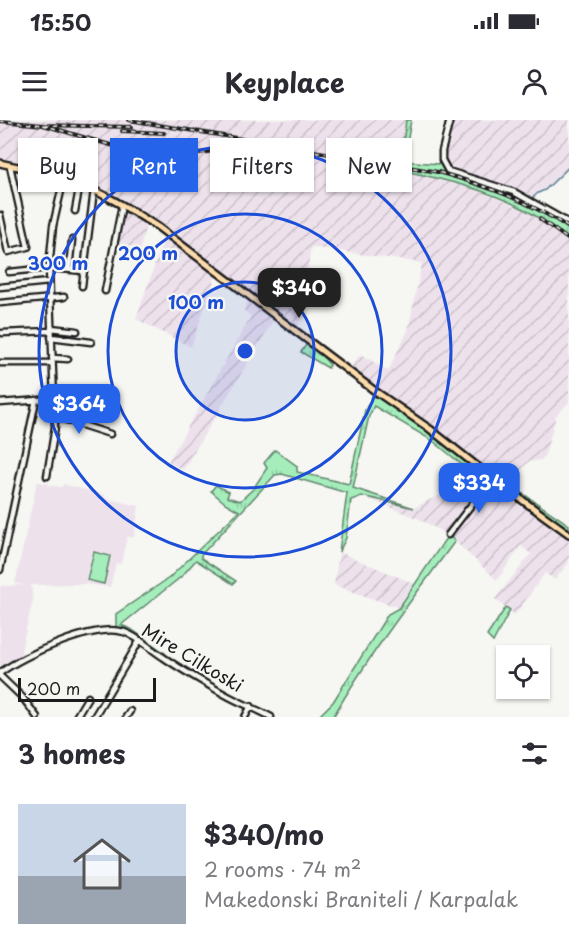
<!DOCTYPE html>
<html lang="en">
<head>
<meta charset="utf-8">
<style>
	:root { --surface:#fff; --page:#f2f2f3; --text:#2b2b33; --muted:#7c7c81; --accent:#2563eb }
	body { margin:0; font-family:"Playpen Sans",sans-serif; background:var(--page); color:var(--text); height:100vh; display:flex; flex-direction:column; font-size:22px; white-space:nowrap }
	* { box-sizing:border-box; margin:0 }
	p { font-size:20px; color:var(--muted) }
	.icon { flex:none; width:33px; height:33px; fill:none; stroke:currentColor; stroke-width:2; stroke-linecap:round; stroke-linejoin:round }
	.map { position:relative; height:597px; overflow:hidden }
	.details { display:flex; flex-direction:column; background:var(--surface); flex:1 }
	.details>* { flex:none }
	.guide { position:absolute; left:18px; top:18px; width:534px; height:54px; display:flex; gap:12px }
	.buttons { position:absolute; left:496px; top:525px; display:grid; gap:12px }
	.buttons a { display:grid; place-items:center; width:54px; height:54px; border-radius:0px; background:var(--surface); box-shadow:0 2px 4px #0004; font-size:30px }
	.scale { position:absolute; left:18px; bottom:15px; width:138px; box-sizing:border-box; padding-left:6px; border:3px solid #1c1c1c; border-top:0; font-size:16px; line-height:21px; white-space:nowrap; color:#1c1c1c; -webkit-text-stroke:4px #f6f6f2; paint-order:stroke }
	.price { position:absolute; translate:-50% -51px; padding:0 14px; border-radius:12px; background:var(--accent); color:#fff; font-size:20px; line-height:39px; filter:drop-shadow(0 2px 3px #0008) }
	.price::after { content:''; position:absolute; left:50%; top:36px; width:18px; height:14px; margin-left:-9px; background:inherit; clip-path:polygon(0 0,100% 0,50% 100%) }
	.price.on { background:#222; color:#fff }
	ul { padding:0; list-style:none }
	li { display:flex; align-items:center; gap:18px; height:150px; padding:0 18px }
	li span { display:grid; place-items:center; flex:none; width:168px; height:120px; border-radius:0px; color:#555 }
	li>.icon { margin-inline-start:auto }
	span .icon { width:72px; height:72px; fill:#fffc; stroke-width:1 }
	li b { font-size:26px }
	h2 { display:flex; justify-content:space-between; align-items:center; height:72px; padding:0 18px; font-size:26px }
	.tag { padding:0 21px; border-radius:0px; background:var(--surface); box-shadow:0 2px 4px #0004; font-size:21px; line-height:54px }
	.tag.on { background:var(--accent); color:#fff }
	.status { display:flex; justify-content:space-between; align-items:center; height:42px; padding:0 30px; background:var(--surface); direction:ltr }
	.status svg { height:16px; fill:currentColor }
	header { display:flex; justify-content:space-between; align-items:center; height:78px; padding:0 18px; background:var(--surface); font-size:27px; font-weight:700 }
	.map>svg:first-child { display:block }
	.built { fill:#ede2ec }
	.industrial { fill:url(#industrial-furrows) }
	.grass { fill:url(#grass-tufts); stroke:#60856c; stroke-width:1.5 }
	.pitch { fill:#a5eebc; stroke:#60856c; stroke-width:1.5 }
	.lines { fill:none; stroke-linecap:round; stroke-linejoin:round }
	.stream { stroke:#598093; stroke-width:1.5 }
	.minor-casing { stroke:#1c1c1c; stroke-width:9 }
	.major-casing { stroke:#1c1c1c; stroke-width:10 }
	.minor { stroke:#f6f6f2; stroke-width:4.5 }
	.major { stroke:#fddcac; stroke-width:5 }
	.rail-casing { stroke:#1c1c1c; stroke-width:4 }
	.rail { stroke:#f6f6f2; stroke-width:1.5; stroke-dasharray:4.5; stroke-linecap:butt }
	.ring { fill:none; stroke:#1d4ed8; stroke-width:3 }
	.labels { text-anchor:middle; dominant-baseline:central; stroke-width:4.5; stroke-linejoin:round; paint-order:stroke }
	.street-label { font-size:18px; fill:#1c1c1c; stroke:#f6f6f2 }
	.centre { fill:#1d4ed8; stroke:#f6f6f2; stroke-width:3 }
	.ring-label { font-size:18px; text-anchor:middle; font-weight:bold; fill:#1d4ed8; stroke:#f6f6f2; stroke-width:4.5; stroke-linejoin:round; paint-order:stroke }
</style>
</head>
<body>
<div class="status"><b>15:50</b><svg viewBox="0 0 49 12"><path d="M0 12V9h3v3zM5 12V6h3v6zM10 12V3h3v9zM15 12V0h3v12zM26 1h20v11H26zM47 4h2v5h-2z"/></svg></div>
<header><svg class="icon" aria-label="menu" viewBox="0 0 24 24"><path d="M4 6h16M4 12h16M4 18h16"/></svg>Keyplace<svg class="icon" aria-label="person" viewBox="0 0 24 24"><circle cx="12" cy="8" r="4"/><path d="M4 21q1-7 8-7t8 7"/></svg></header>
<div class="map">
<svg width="569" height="597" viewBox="0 0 569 597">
	<defs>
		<pattern id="industrial-furrows" width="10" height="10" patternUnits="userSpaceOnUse" patternTransform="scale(1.5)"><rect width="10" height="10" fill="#ede2ec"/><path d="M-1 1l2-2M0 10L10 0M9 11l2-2" fill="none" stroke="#cbc1ca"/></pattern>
		<pattern id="grass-tufts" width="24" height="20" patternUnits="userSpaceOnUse" patternTransform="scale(1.5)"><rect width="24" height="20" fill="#a5eebc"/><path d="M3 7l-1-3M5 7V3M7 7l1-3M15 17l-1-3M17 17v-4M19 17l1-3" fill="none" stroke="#8dcca1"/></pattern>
	</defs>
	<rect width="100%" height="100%" fill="#f6f6f2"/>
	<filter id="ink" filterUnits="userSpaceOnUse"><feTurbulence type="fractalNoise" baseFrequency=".0167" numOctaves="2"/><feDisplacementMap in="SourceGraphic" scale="12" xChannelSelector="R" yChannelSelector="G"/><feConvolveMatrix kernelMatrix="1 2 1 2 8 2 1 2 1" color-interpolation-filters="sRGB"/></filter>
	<g filter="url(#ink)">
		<path class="built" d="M37,362L49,363L48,365L53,366L62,367L63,364L105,375L104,378L139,386L134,417H127L121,444L116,443L110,467L85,464L31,465L33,480L21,531L26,537L0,553V466L27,465L15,464Z"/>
		<path class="industrial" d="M0,0H406L400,50L461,65L500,79L538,97L569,120V282L556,296L545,335L541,340L528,342L521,350L516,375L569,414V442L555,460L545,453L515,495L495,479L531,434L521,426L497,460L448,415L419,399L362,376L414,388L455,367L476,364L487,365L492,358L351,253V246L361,234L388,251L408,210L422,143L311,127L298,213L276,196L183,350L168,342L251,196L244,191L249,176L217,152L191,227L136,199L166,113L147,100L140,130L114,121L121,85L80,64L0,43Z
			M450,0H569V47L545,70L538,73L529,80L448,51L444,47L442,31Z
			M339,432L415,464L399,488L334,465Z"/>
		<path class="grass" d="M406,0H411L404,41L438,44L442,31V40L448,51L514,72L569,103V120C559,113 549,105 539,98C499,72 447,60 400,50Z
			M309,221L330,245L328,248L301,232Z
			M382,276L492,358L487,365L433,321L374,286L369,296L353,368L414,388L362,376L351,380L346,418L339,432L347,373L282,354L275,355L201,435V438L236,461L233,464L196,440L182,456L121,505L131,509L165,533L161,537L123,511L116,512V494L169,458L239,391L225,383L211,371L216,365L229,372L227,377L240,381L253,369L267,348L264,343L275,330L297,346V352L349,364L365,290L372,277Z
			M518,370L569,405V414L516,375Z
			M448,415L455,421C412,479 369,535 333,597H318L333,582L388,494L399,488Z
			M506,487L510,490L493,522L487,516Z"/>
		<path class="pitch" d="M94,432L110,436L104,464L87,460Z"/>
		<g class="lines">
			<path class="stream" d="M530,80L538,73L545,70L569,47"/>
			<g class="minor-casing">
				<path id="minor" d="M450,0L442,31V40L448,51L514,72L569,103
					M75,91L80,64
					M0,95L8,132L28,127L10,46
					M69,149L72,120
					M9,152L49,148L84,151
					M82,166L94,70
					M0,167L49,162
					M105,171L122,85
					M0,183L64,177
					M51,208L77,211
					M2,213L51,211
					M51,217L91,222
					M52,238L68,239
					M0,243H52
					M0,283L53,279
					M54,296L110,314
					M47,356L55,307L49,148L53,106L64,58
					M448,415L492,358
					M0,450L36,280
					M0,553C23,535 95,503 124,512C139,517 150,529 163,537C183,551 205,563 226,575C240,583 257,589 271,597
					M0,556L23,578L37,597
					M76,597L88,577
					M94,597L140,520
					M126,597L130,591
					M245,597L251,586"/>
			</g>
			<g class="major-casing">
				<path id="major" d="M0,43C21,48 43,51 63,58C97,69 128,88 158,107L375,271L430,309L492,358L569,414"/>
			</g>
			<use href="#minor" class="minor"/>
			<use href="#major" class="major"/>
			<g class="rail-casing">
				<path id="rail" d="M129,0L438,52C484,65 529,81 569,108
					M0,1L43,5L132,7
					M43,5C85,17 127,33 170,35C200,36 229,26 258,28
					M122,11L164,13
					M540,99L569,120"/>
			</g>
			<use href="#rail" class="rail"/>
		</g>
	</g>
	<circle cx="245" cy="231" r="69" fill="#1d4ed8" fill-opacity=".12"/>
	<g class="ring">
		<circle cx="245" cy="231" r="69"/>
		<circle cx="245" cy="231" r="137"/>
		<circle cx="245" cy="231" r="206"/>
	</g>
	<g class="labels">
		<g class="street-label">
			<text transform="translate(193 537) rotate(31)">Mire Cilkoski</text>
		</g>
	</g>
	<circle cx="245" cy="231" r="9" class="centre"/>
	<g class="ring-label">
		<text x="148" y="140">200 m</text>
		<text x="58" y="150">300 m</text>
		<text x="196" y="189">100 m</text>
	</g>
</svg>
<div class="buttons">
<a><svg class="icon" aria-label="locate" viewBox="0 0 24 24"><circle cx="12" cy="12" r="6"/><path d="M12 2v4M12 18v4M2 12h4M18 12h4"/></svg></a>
</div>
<div class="scale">200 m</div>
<b class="price on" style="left:299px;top:199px">$340</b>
<b class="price" style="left:79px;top:315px">$364</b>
<b class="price" style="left:479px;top:394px">$334</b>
<div class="guide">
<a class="tag">Buy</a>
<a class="tag on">Rent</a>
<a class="tag">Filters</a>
<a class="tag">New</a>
</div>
</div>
<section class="details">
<h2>3 homes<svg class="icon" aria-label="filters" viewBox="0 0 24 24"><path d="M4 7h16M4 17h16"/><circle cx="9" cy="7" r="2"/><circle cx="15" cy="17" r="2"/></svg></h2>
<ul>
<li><span style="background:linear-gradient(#c9d6e8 60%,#9aa5b1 0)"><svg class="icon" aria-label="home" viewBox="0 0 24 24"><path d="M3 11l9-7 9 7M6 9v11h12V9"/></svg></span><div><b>$340/mo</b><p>2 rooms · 74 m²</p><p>Makedonski Braniteli / Karpalak</p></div></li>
</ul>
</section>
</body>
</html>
